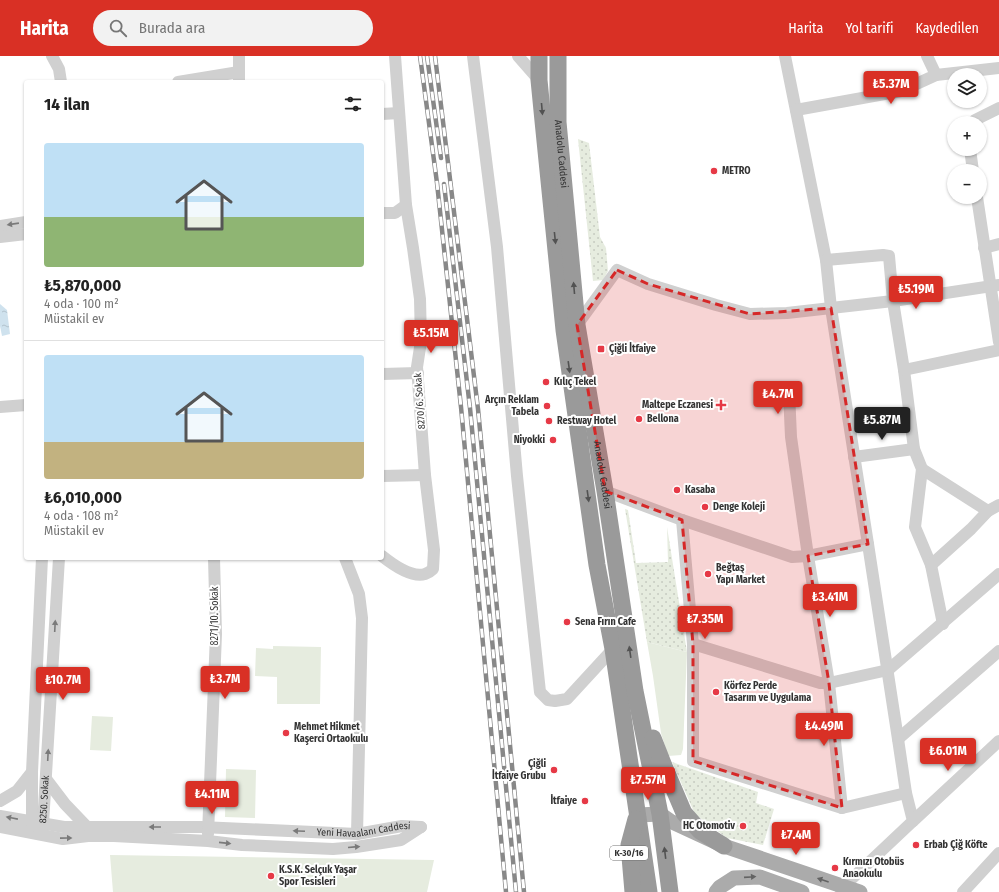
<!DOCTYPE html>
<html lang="tr">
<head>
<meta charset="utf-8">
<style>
	:root { --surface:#fff; --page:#f2f2f2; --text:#222; --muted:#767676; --line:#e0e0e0; --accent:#d93025 }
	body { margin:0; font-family:"Fira Sans Condensed",sans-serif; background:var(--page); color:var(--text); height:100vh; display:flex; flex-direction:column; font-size:15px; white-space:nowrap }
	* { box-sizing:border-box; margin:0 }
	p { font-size:13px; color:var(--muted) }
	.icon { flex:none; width:22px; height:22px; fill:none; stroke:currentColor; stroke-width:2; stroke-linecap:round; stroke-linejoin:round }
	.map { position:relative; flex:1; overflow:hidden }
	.sheet { position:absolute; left:24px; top:24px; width:360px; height:480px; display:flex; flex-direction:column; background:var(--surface); border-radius:4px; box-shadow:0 1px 3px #0004 }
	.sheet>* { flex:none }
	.buttons { position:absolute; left:947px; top:12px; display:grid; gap:8px }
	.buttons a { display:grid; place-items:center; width:40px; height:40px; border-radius:50%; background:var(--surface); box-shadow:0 1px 3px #0004; font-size:20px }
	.price { position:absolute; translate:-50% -34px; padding:0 9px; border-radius:4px; background:var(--accent); color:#fff; font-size:13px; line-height:26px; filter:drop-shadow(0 1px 2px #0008) }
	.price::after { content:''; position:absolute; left:50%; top:24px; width:12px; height:9px; margin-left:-6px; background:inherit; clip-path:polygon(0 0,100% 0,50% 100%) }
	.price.active { background:#222; color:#fff }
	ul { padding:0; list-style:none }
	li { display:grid; align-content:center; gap:8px; height:212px; padding:0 20px }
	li+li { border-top:1px solid var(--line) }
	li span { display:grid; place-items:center; height:124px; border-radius:4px; color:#555 }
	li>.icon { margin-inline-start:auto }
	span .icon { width:72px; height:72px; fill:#fffc; stroke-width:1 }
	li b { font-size:17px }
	h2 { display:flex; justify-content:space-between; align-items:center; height:48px; padding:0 20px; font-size:17px }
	header { display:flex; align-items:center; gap:24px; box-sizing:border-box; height:56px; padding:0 20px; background:var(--accent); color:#fff }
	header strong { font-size:19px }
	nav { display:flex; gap:22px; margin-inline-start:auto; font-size:14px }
	.search { width:280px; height:36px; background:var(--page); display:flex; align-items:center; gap:10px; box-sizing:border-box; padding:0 14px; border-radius:22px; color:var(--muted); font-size:15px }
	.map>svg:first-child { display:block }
	.grass { fill:url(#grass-dots) }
	.park { fill:#e6ecdf }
	.water { fill:url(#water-ripples) }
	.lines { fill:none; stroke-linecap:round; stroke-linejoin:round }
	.minor { stroke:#d0d0d0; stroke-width:12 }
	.major { stroke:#ababab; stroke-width:15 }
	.highway { stroke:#9a9a9a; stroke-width:17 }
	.rail-casing { stroke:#888; stroke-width:4.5 }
	.rail { stroke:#fff; stroke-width:3; stroke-dasharray:9; stroke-linecap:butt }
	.oneway { fill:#525252 }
	.oneway2 { fill:#7a7a7a }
	.oneway3 { fill:#636363 }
	.marked { fill:#d62828; fill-opacity:0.2; stroke:#d62828; stroke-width:3; stroke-dasharray:8 5; stroke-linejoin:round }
	.poi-dot { fill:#e63946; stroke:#fff; stroke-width:1.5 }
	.labels { text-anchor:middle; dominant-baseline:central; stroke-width:4; stroke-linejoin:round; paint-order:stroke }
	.shield { fill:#fff; stroke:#707070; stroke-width:1 }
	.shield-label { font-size:9px; font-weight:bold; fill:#333 }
	.street-label { font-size:10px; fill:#333; stroke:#fff }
	.poi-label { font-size:10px; font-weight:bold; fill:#333; stroke:#fff; text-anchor:start }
</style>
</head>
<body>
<header>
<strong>Harita</strong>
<div class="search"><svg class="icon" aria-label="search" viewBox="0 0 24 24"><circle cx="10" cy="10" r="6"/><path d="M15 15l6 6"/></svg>Burada ara</div>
<nav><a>Harita</a><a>Yol tarifi</a><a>Kaydedilen</a></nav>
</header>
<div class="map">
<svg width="999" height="836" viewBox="0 0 999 836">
	<defs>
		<pattern id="grass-dots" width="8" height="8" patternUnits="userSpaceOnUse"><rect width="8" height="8" fill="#e6ecdf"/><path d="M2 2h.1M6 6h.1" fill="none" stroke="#c6cbc0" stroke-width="1.8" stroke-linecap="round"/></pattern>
		<pattern id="water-ripples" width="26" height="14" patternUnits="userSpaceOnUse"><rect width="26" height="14" fill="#cfe2ee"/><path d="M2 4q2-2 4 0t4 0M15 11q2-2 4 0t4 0" fill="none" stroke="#b2c2cd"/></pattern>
	</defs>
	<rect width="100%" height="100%" fill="#fff"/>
	<path class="grass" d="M578,83L589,87L600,181L606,192L608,215L603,224L593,225Z
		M625,453L628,454L636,507L668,506L667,471L687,596L647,586Z
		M672,706L758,736L756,747L774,753L763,789L727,782L695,758Z"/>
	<path class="park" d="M647,586L687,596L683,693L681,699L668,700L661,677L653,620Z
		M273,590L321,591L320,648H277V621L255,620L256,592L273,593Z
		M92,660L113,661L111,695L90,694Z
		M226,713L256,714L255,762L225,761Z
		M110,799L434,804L427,836H113Z"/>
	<path class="water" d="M0,248L7,254L10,278L2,280L0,270Z"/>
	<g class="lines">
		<g class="minor">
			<path d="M52,0L59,13L61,26"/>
			<path d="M473,0L497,191L517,420L540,636L548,644L555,645L567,643L613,593"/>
			<path d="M518,0L539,24"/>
			<path d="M785,0L826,204L831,252L868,488L898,683L906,737L913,765L843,831L841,836"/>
			<path d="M936,19L999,12"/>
			<path d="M178,26L239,16"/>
			<path d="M239,26V0"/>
			<path d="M796,54L901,35L936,19L927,0"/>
			<path d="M382,58L399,57"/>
			<path d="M973,67L975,64L999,52"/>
			<path d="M970,93L973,115"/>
			<path d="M977,141L999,286"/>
			<path d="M382,157H395L406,149"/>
			<path d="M0,170L26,166"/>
			<path d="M0,181L26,178"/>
			<path d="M984,192L999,188"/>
			<path d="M826,204L883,199L889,200L893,245L904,314L914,393L922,413L915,471L931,509L943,568"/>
			<path d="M577,269L617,214L648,228L716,249L750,258L787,257L893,245L999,229"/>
			<path d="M904,314L999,294"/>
			<path d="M382,318L418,317"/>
			<path d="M789,336L791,381L808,500L829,627L842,752"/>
			<path d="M0,351L26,349"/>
			<path d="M854,401L914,393"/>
			<path d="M922,413L988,455"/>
			<path d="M382,420L425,419"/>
			<path d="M605,435L682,464L792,501L808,500L868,488"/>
			<path d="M682,464L693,588V705L842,752L906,737"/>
			<path d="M382,500C392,508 411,522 425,518C428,517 431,515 433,513L434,494L425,419L417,311L421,285L420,243L413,192L406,149L395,0"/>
			<path d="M345,502L359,538L362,562L357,778"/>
			<path d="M931,509L971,473L988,455L999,449"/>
			<path d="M693,588L820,627H829L888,614L999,518"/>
			<path d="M898,683L999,595"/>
			<path d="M46,723L65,748L87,771V775"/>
			<path d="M0,745L17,735L32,716"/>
			<path id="s1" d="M0,760L64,771H201L357,778L402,770L421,771"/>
			<path d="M913,765L999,685"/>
			<path d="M0,771L63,783L88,780H114L208,785L242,789L333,793L356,791L401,784L421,771"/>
			<path d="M35,772L32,766V716L42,502"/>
			<path id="s2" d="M39,774L43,768L59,502"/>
			<path d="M208,778L216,578L214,502"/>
			<path d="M963,836L999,797"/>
		</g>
		<path class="major" d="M638,759L660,758L670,765L724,790L860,836
			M716,836L720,831L734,822L760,821L802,836"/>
		<g class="highway">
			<path d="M539,0V24L543,65L564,274L597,509L613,593L649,836"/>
			<path id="s3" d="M558,0V66L577,269L605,435L635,635L660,758L670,836"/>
			<path d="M653,682L664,710L684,757L700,775L724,790"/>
			<path d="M633,836L629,789L636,763"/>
		</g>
		<g class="rail-casing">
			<path id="rail" d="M420,0L437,127L461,351L506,836
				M427,0L441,102
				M435,0L478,353L524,836
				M444,128L470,352L516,836"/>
		</g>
		<use href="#rail" class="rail"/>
	</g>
	<defs><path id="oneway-solid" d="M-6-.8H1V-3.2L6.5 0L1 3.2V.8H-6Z"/></defs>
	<g class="oneway">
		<use href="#oneway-solid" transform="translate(542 53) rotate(85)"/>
		<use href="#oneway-solid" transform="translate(555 182) rotate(84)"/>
		<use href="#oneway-solid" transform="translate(574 232) rotate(-95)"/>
		<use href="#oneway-solid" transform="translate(569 311) rotate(82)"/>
		<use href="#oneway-solid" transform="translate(588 440) rotate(82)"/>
		<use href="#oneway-solid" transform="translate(630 596) rotate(-98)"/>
		<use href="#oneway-solid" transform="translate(665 797) rotate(-97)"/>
	</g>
	<g class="oneway2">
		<use href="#oneway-solid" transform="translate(13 168) rotate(172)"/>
		<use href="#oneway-solid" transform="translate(55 570) rotate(-87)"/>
		<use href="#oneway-solid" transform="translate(48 699) rotate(-87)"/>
		<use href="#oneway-solid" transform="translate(12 762) rotate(-169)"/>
		<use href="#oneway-solid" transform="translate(155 771) rotate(180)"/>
		<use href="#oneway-solid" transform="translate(299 775) rotate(-177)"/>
		<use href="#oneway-solid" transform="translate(66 782) rotate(-1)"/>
		<use href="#oneway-solid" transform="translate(225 787) rotate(6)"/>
		<use href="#oneway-solid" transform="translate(354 791) rotate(-5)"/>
	</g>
	<g class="oneway3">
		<use href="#oneway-solid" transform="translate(750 821) rotate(-4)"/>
		<use href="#oneway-solid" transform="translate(823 824) rotate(-161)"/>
	</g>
	<path class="marked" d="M617,214L648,228L750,258L831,252L868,488L808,500L829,627L842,752L693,705V588L682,464L605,435L577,269Z"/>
	<g class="poi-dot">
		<circle cx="714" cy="115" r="4"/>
		<rect x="597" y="289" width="8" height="8" rx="2"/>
		<circle cx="546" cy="326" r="4"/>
		<path d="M719 343h4v4h4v4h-4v4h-4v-4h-4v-4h4z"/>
		<circle cx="547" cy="350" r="4"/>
		<circle cx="639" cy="363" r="4"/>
		<circle cx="549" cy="365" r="4"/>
		<circle cx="553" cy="384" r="4"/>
		<circle cx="677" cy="434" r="4"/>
		<circle cx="705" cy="451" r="4"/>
		<circle cx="708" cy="518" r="4"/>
		<circle cx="567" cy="566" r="4"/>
		<circle cx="716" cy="636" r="4"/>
		<circle cx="286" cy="677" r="4"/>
		<circle cx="554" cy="714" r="4"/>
		<circle cx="585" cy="745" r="4"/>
		<circle cx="743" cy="770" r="4"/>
		<circle cx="916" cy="789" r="4"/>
		<circle cx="835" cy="812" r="4"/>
		<circle cx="271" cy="820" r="4"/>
	</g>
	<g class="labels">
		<rect class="shield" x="610" y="790" width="38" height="14" rx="3"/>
		<g class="shield-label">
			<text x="629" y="797">K-30/16</text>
		</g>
		<g class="street-label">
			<text stroke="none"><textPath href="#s3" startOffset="98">Anadolu Caddesi</textPath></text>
			<text transform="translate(420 345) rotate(-94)">8270/6. Sokak</text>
			<text stroke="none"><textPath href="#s3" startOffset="422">Anadolu Caddesi</textPath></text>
			<text transform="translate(215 560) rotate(-90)">8271/10. Sokak</text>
			<text stroke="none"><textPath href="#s2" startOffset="32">8250. Sokak</textPath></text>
			<text stroke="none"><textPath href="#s1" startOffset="365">Yeni Havaalanı Caddesi</textPath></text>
		</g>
		<g class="poi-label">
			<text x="722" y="115">METRO</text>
			<text x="609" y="293">Çiğli İtfaiye</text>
			<text x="554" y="326">Kılıç Tekel</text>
			<text x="539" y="344" text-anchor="end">Arçın Reklam<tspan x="539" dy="12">Tabela</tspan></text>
			<text x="713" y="349" text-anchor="end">Maltepe Eczanesi</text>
			<text x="647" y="363">Bellona</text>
			<text x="557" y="365">Restway Hotel</text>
			<text x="545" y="384" text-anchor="end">Niyokki</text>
			<text x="685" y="434">Kasaba</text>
			<text x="713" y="451">Denge Koleji</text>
			<text x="716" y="512">Beğtaş<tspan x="716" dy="12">Yapı Market</tspan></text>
			<text x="575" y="566">Sena Fırın Cafe</text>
			<text x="724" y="630">Körfez Perde<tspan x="724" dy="12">Tasarım ve Uygulama</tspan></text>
			<text x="294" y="671">Mehmet Hikmet<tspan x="294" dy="12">Kaşerci Ortaokulu</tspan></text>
			<text x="546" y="708" text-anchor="end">Çiğli<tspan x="546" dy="12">İtfaiye Grubu</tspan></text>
			<text x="577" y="745" text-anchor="end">İtfaiye</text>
			<text x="735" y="770" text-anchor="end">HC Otomotiv</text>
			<text x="924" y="789">Erbab Çiğ Köfte</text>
			<text x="843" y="806">Kırmızı Otobüs<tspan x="843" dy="12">Anaokulu</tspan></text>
			<text x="279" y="814">K.S.K. Selçuk Yaşar<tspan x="279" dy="12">Spor Tesisleri</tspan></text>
		</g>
	</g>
</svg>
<div class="buttons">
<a><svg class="icon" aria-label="layers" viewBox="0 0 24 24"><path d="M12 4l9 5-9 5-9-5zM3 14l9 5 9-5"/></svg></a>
<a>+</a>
<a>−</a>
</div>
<b class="price" style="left:891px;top:49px">₺5.37M</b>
<b class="price" style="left:916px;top:254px">₺5.19M</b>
<b class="price" style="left:431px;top:298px">₺5.15M</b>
<b class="price" style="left:778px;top:359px">₺4.7M</b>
<b class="price active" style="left:882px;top:385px">₺5.87M</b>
<b class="price" style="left:830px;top:562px">₺3.41M</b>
<b class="price" style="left:705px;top:584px">₺7.35M</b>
<b class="price" style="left:225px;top:644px">₺3.7M</b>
<b class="price" style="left:63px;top:645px">₺10.7M</b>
<b class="price" style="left:824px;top:691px">₺4.49M</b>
<b class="price" style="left:948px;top:716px">₺6.01M</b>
<b class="price" style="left:648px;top:745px">₺7.57M</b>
<b class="price" style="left:212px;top:759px">₺4.11M</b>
<b class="price" style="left:796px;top:800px">₺7.4M</b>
<section class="sheet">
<h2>14 ilan<svg class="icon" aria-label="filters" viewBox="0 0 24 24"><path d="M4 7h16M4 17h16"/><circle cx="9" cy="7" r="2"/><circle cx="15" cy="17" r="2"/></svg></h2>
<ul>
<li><span style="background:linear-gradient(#bfe0f5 60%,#8fb573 0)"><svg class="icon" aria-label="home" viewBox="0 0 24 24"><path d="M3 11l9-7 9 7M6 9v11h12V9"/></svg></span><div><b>₺5,870,000</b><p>4 oda · 100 m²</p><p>Müstakil ev</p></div></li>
<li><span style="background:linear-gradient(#bfe0f5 70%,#c2b280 0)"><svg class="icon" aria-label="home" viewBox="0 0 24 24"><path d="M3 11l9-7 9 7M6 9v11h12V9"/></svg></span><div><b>₺6,010,000</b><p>4 oda · 108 m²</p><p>Müstakil ev</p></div></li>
</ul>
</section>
</div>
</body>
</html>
